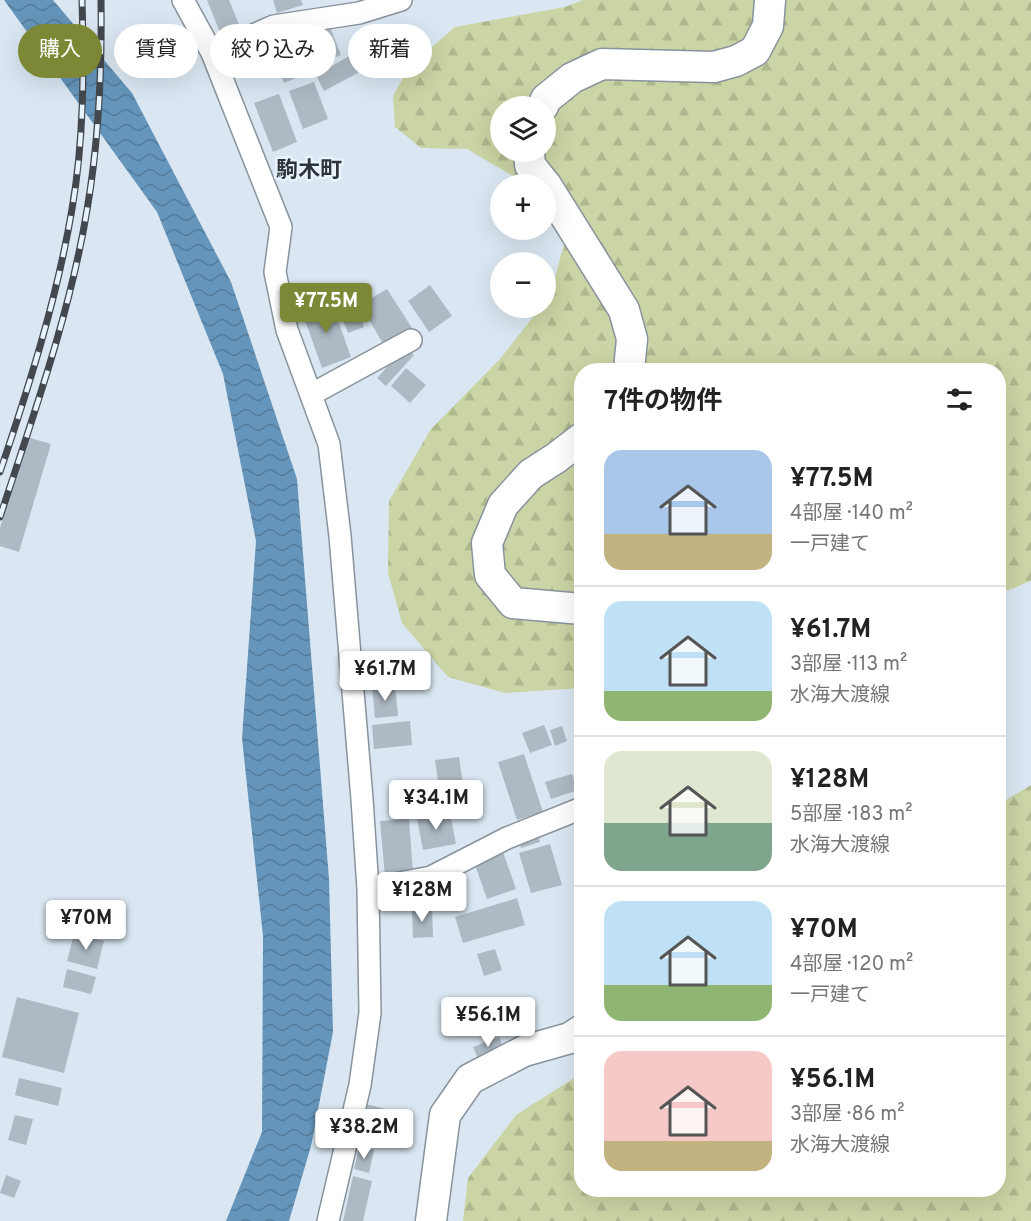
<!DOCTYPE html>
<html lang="ja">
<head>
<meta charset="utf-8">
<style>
	:root { --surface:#fff; --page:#f6f6f6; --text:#222; --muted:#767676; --line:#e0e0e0; --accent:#7c8835 }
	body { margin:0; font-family:Overpass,"Noto Sans JP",sans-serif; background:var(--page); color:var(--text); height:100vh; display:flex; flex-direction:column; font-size:22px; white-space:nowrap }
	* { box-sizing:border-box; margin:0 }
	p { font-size:20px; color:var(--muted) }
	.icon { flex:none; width:33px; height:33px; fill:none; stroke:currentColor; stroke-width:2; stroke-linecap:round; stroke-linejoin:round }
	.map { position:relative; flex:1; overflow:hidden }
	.panel { position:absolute; left:574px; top:363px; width:432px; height:834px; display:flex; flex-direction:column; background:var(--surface); border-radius:24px; box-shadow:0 6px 24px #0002 }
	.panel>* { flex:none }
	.hud { position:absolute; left:18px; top:24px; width:466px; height:54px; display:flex; gap:12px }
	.controls { position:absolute; left:490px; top:96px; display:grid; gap:12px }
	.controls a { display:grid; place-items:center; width:66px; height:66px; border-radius:50%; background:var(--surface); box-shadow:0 6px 24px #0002; font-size:30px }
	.price { position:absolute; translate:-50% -51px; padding:0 14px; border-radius:6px; background:#fff; color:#222; font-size:20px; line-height:39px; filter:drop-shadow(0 2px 3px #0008) }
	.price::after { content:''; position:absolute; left:50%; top:36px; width:18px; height:14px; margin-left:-9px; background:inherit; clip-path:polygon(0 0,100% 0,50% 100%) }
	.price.current { background:var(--accent); color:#fff }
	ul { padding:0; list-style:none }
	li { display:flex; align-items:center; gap:18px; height:150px; padding:0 30px }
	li+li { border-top:2px solid var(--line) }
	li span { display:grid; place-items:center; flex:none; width:168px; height:120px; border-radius:18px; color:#555 }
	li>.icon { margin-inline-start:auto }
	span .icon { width:72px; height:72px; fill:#fffc; stroke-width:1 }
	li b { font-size:26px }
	h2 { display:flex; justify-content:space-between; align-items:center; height:72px; padding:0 30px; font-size:26px }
	.chip { padding:0 21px; border-radius:27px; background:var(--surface); box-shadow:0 6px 24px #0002; font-size:21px; line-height:54px }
	.chip.current { background:var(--accent); color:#fff }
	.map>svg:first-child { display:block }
	.forest { fill:url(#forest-firs); fill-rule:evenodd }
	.water { fill:url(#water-waves) }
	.building { fill:#adb9c3 }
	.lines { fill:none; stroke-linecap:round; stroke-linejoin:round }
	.street-casing { stroke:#88939d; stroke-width:24 }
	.secondary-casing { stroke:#88939d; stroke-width:33 }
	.street { stroke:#fff; stroke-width:21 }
	.secondary { stroke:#fff; stroke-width:30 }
	.rail-casing { stroke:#42484d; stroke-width:7 }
	.rail { stroke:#e7f4ff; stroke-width:4.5; stroke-dasharray:14; stroke-linecap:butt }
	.labels { text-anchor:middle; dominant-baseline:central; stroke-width:5; stroke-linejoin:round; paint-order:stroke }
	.neighbourhood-label { font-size:22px; font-weight:bold; fill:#2f3438; stroke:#e7f4ff }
</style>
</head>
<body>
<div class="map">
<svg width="1031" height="1221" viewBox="0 0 1031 1221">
	<defs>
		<pattern id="forest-firs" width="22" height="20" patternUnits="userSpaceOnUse" patternTransform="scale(1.5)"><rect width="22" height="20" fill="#cbd4a4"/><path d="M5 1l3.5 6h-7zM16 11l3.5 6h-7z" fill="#afb78e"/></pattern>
		<pattern id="water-waves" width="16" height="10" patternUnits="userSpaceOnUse" patternTransform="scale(1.5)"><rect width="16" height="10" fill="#6595bb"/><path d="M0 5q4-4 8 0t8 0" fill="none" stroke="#547a99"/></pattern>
	</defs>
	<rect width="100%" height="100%" fill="#dae7f2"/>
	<path class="forest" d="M583,0H1031V581L999,594V370H582V688L505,693L448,677L402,623L388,573L389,501L431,429L500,359L540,308H546V300L550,295L564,244L546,213V184H521L513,176L467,149L421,148L395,127L393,96L409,67L455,27L565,7ZM501,106H546V152H501Z
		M1031,785V1221H463L468,1178L516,1115L582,1073V1190H999V804Z"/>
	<path class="water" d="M4,0H53L132,93L231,282L297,479L329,879L333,1032L311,1146L289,1221H226L262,1132L263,936L242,738L256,541L223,374L157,212Z"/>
	<path class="building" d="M207,0H229L240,27L221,35Z
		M273,0H301L303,5L277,13Z
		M330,27L341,55L317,64L307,36Z
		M291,33L308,73L284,83L268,43Z
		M360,50L369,67L324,91L316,75Z
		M314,82L328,119L303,129L289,91Z
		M279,94L297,142L273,152L254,103Z
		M430,285L452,316L429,332L408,301Z
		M387,289L412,328L384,345L360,305Z
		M331,301L351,357L322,368L302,312Z
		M357,307L364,327L348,333L340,313Z
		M405,347L414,355L386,386L377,378Z
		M406,368L426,385L410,403L391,386Z
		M27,437L51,444L19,552L0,546V528Z
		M395,685L398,716L375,718L372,687Z
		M410,721L412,745L374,749L372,725Z
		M544,725L552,745L530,753L522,733Z
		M562,726L567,741L555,746L550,730Z
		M524,754L543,812L517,820L498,762Z
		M459,757L465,799L441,802L435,760Z
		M572,774L578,790L551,799L545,782Z
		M450,813L456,844L423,850L417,819Z
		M409,819L413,873L385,876L380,821Z
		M538,835L540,842L521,848L519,841Z
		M550,844L562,885L531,893L519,853Z
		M503,852L516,889L487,899L474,862Z
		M517,898L525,925L463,943L455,917Z
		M432,907L433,937L413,938L412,908Z
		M74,934L104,941L97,969L67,961Z
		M495,949L502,970L484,976L477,954Z
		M67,969L96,977L91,994L63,987Z
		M17,997L79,1013L64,1073L2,1057Z
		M499,1037L504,1049L478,1059L473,1047Z
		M19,1078L62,1088L58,1106L15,1095Z
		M366,1104L385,1109L375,1147L357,1143Z
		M15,1115L33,1119L26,1145L8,1140Z
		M359,1147L374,1150L369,1173L354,1169Z
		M6,1175L21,1181L14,1198L0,1193Z
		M353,1176L372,1181L363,1221H343Z"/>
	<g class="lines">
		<g class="street-casing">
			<path id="street" d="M183,0L212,53L281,227L275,272L287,330L329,444L340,536L362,799L368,889L370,1013L360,1085L328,1221
				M212,53L274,26L359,13L401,0
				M312,394L411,340
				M368,889L431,877L507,838L582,808"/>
		</g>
		<g class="secondary-casing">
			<path id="secondary" d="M543,106L546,99L572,78L602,64L714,67L736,61L755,51L768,26L770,0
				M529,152L530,165L545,184
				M546,185L624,310L632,339L629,370
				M582,438L556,458L531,474L503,505L487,543L490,575L513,603L582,609
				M431,1221L445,1115L470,1079L524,1051L570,1038L582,1030"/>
		</g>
		<use href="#street" class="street"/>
		<use href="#secondary" class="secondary"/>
		<g class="rail-casing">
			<path id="rail" d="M0,472C29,386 57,299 72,209C84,140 84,69 82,0
				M0,517C33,416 70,314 87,210C99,140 102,70 101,0"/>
		</g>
		<use href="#rail" class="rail"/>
	</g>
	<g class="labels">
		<g class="neighbourhood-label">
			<text x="309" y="171">駒木町</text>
		</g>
	</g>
</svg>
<div class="controls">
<a><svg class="icon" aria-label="layers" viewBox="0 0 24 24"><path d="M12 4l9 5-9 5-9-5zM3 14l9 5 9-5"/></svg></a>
<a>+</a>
<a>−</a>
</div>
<b class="price current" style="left:326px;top:334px">¥77.5M</b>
<b class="price" style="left:385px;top:702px">¥61.7M</b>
<b class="price" style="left:436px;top:831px">¥34.1M</b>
<b class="price" style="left:422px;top:923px">¥128M</b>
<b class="price" style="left:86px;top:951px">¥70M</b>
<b class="price" style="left:488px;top:1048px">¥56.1M</b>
<b class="price" style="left:364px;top:1160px">¥38.2M</b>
<div class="hud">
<a class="chip current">購入</a>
<a class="chip">賃貸</a>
<a class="chip">絞り込み</a>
<a class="chip">新着</a>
</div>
<section class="panel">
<h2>7件の物件<svg class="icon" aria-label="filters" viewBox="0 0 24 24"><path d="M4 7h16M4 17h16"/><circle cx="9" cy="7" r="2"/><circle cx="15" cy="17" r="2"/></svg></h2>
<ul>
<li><span style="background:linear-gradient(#a9c7e8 70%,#c2b280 0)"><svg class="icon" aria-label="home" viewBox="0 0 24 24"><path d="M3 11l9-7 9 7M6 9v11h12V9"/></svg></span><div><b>¥77.5M</b><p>4部屋 · 140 m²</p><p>一戸建て</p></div></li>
<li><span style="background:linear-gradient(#bfe0f5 75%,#8fb573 0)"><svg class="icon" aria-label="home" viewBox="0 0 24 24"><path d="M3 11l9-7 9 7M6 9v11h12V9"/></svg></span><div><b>¥61.7M</b><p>3部屋 · 113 m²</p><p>水海大渡線</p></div></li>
<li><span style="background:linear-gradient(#dfe7d0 60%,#7fa58c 0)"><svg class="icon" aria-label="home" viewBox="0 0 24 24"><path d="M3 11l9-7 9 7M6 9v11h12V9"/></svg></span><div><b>¥128M</b><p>5部屋 · 183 m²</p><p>水海大渡線</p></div></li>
<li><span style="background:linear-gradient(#bfe0f5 70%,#8fb573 0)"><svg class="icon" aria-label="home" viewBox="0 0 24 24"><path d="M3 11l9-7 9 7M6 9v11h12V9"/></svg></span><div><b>¥70M</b><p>4部屋 · 120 m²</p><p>一戸建て</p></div></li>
<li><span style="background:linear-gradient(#f6c9c9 75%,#c2b280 0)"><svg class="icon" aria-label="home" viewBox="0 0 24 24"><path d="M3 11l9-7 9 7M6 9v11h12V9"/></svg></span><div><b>¥56.1M</b><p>3部屋 · 86 m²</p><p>水海大渡線</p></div></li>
</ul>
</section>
</div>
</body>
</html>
